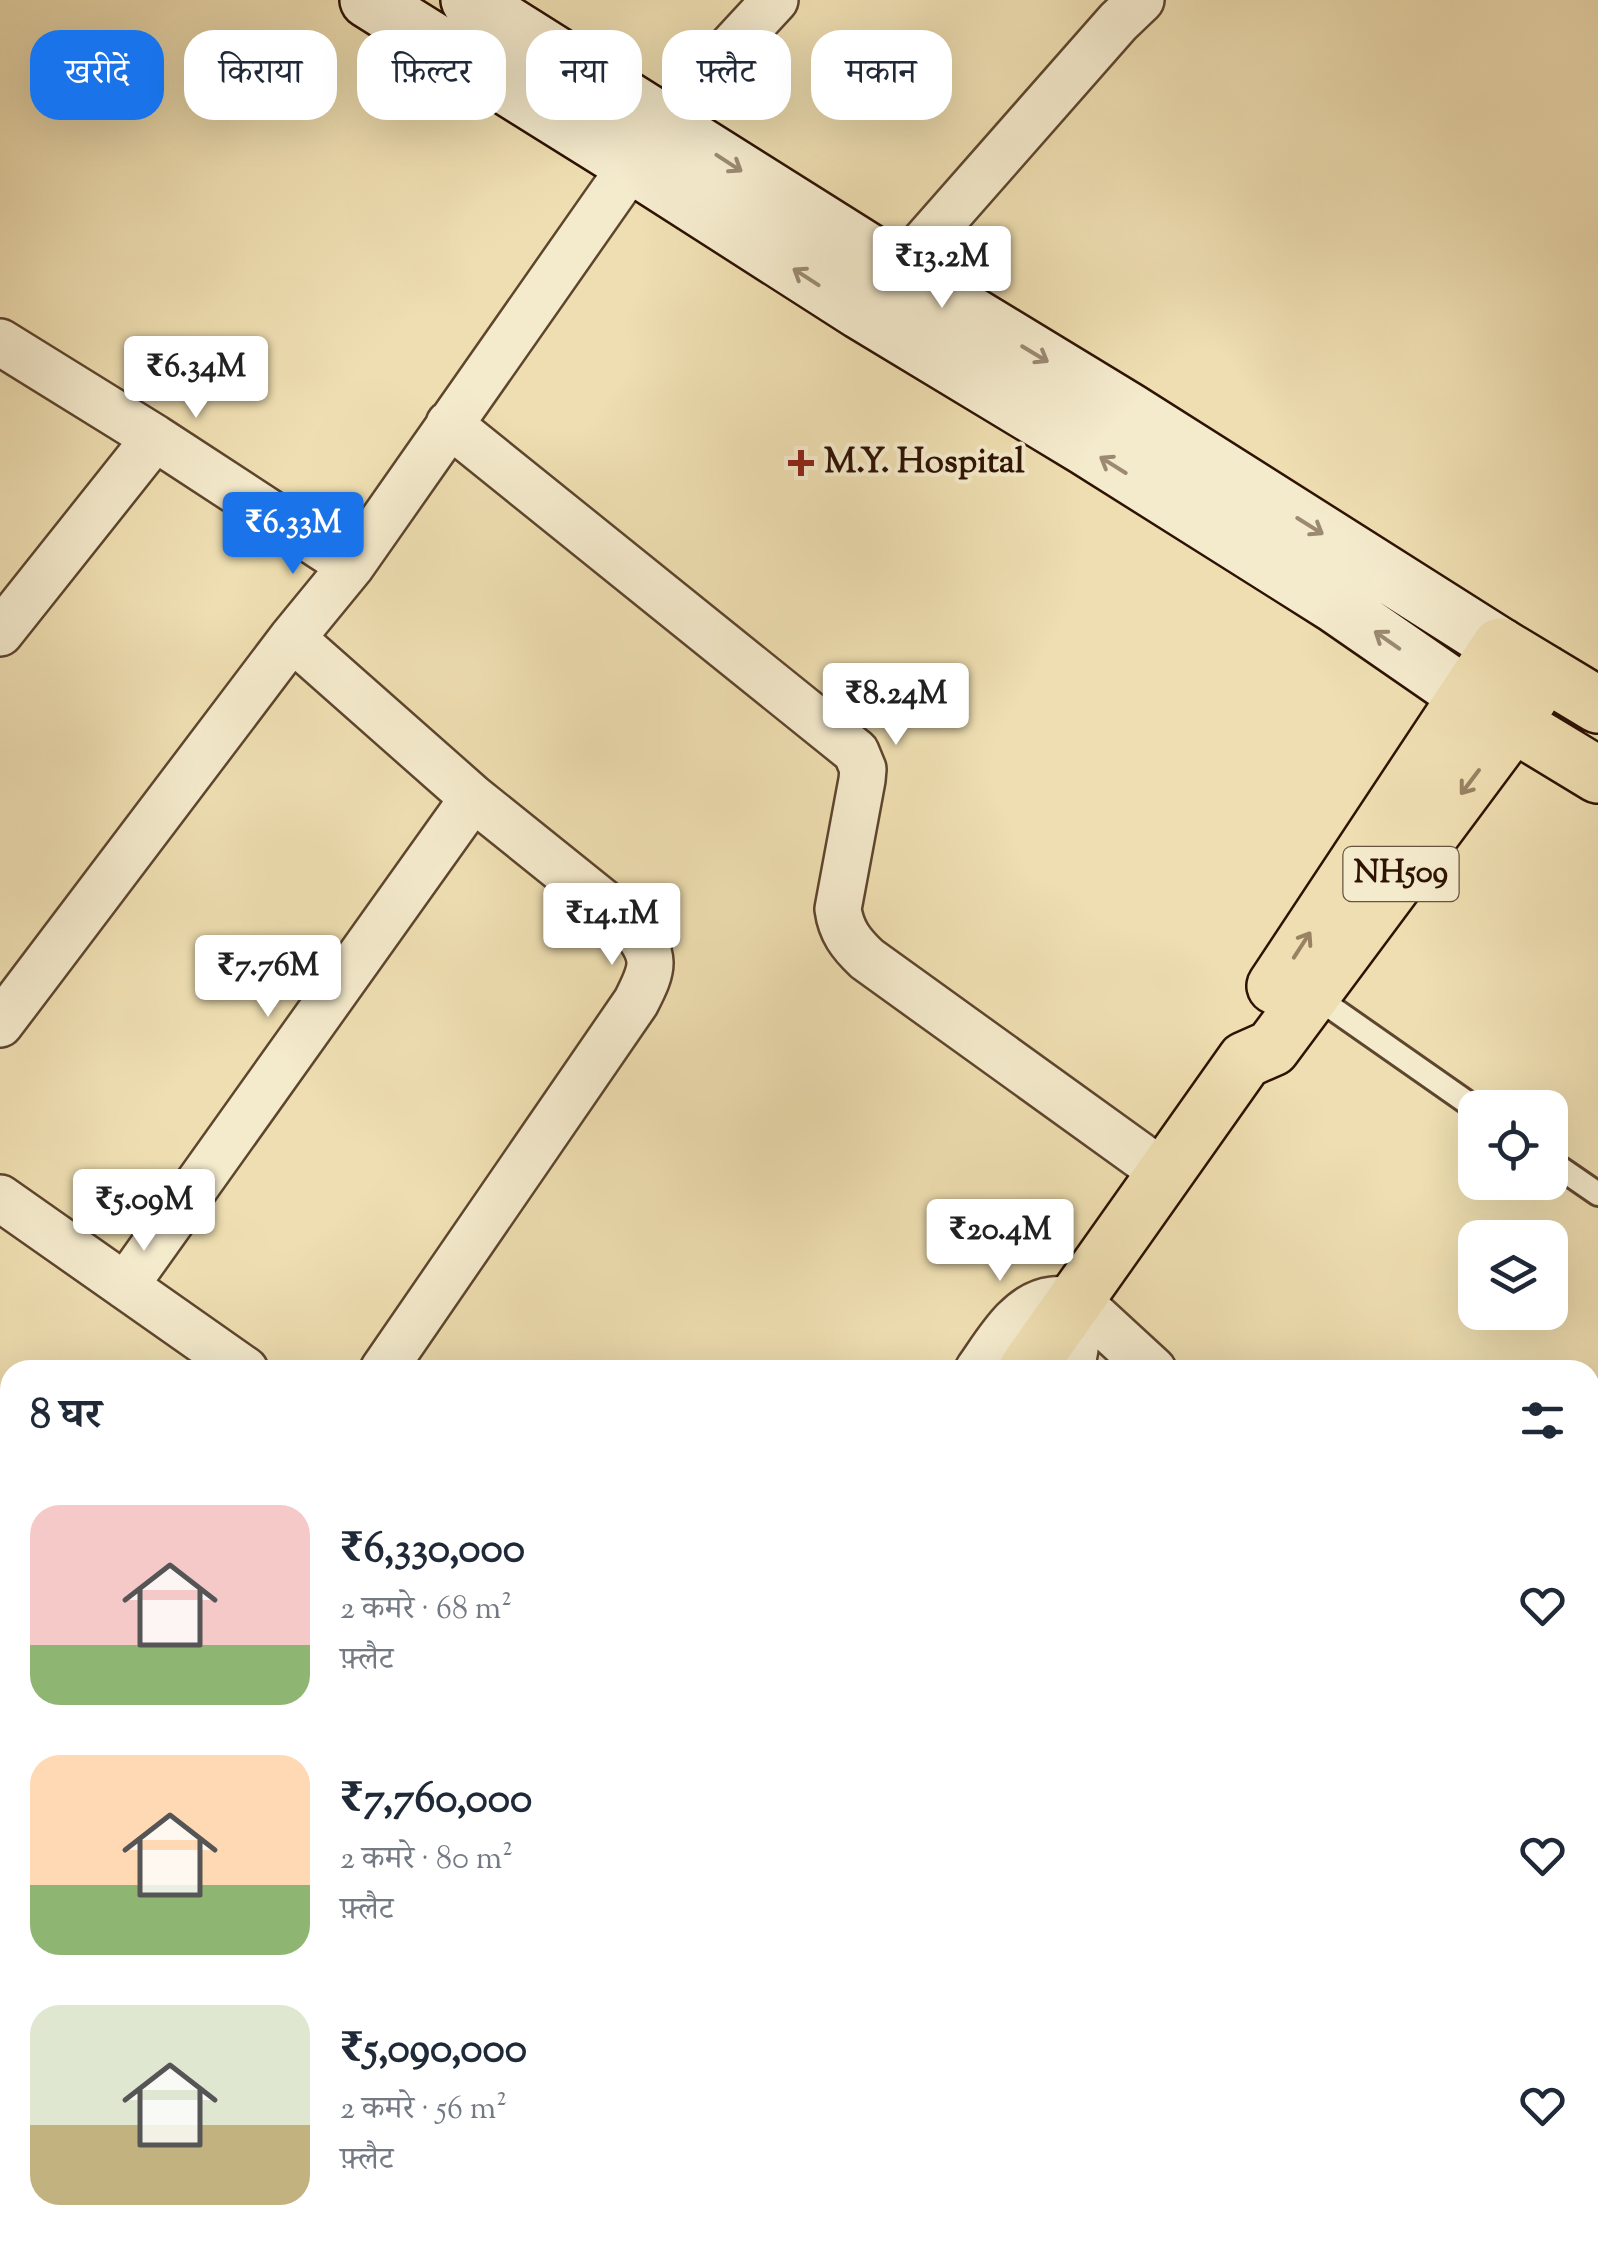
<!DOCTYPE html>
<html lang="hi">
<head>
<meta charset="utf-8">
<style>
	:root { --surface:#fff; --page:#f6f6f7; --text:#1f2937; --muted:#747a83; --accent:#1a73e8 }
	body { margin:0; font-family:"Sorts Mill Goudy","Noto Serif Devanagari",serif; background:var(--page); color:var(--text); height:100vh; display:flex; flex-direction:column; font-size:38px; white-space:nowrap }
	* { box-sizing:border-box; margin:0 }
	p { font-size:32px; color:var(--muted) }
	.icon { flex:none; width:55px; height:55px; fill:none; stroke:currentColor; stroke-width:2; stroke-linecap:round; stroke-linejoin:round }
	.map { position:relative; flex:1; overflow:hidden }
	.details { position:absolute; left:0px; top:1360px; width:1600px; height:892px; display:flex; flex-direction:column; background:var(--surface); border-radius:30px 30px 0 0; box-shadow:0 10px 40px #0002 }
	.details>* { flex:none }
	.hud { position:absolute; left:30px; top:30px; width:1000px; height:90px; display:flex; gap:20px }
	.fabs { position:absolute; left:1458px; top:1090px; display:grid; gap:20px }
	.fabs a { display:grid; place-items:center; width:110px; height:110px; border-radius:20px; background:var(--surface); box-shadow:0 10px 40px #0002; font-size:50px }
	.price { position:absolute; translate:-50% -85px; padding:0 22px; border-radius:10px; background:#fff; color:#222; font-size:32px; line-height:65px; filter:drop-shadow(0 2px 5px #0008) }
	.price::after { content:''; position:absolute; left:50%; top:60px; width:30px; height:22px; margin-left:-15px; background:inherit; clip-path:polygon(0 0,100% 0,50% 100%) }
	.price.on { background:var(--accent); color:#fff }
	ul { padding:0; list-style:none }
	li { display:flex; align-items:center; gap:30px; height:250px; padding:0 30px }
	li span { display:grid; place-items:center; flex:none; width:280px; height:200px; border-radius:30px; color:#555 }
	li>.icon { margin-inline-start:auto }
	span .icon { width:120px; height:120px; fill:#fffc; stroke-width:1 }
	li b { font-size:42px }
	h2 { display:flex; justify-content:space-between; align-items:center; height:120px; padding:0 30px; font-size:42px }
	.tag { padding:0 35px; border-radius:30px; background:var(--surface); box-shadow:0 10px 40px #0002; font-size:35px; line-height:90px }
	.tag.on { background:var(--accent); color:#fff }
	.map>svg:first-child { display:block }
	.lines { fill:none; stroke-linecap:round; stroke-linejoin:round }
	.lane-casing { stroke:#5e452e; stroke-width:28 }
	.street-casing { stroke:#5e452e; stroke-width:50 }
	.secondary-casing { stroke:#2e1203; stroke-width:60 }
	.highway-casing { stroke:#2e1203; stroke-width:60 }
	.lane { stroke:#f4eacc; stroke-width:22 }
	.street { stroke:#f4eacc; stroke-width:45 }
	.secondary { stroke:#f4eacc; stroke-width:55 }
	.highway { stroke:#eedeb1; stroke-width:55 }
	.oneway { stroke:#9b8972 }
	.oneway2 { stroke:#988263 }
	.poi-dot { fill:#8f2418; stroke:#f4eacc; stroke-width:4 }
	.labels { text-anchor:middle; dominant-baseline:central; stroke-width:8; stroke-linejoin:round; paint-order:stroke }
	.shield { fill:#f4eacc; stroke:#69533f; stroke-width:2.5 }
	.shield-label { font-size:32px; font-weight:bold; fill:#2e1203 }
	.poi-label { font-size:35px; font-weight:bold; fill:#2e1203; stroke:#f4eacc; text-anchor:start }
</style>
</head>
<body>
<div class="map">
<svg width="1598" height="2251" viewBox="0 0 1598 2251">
	<rect width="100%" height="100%" fill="#eedeb1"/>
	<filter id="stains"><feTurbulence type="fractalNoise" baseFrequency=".002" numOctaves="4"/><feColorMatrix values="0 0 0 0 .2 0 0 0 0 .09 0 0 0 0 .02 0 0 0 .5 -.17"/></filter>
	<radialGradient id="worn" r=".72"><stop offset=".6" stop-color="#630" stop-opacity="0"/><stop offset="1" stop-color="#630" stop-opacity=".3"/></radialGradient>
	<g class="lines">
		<g class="lane-casing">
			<path id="lane" d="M1312,994L1475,1108
				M1550,1161L1598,1194"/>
		</g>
		<g class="street-casing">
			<path id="street" d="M663,121L775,0
				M899,271L1118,22L1141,0
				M0,342L155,438L351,566
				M449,424L856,752L863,769L862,780L838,909C841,931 851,944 867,959L1164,1173
				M0,633L155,438
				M292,638L473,798L631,925C657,957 654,967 636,1002L383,1370
				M0,1024L292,638L351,566L632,165
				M0,1198L245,1370
				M125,1286L473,798
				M978,1370C996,1345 1018,1304 1052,1300C1060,1299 1069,1300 1077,1300L1153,1370
				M1071,1370L1075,1349L1077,1300
				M0,1510L10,1517
				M0,1718L10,1704
				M1590,2119L1598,2124
				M0,2227L10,2239
				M895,2251L900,2242
				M1443,2251L1447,2242"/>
		</g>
		<g class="secondary-casing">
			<path id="secondary" d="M368,0L632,165L860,311L1085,447L1334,604L1467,696
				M469,0L899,271L1129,411L1500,646"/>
		</g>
		<g class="highway-casing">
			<path id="highway" d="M1481,704L1598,775
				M1275,986L1500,646L1598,705
				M1026,1370L1245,1060L1272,1048L1513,724L1545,673
				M432,2251L438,2242"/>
		</g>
		<use href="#lane" class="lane"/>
		<use href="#street" class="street"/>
		<use href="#secondary" class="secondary"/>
		<use href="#highway" class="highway"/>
	</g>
	<defs><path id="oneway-shaft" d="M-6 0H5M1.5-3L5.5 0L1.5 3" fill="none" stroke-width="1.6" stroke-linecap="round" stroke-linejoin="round" transform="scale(2.5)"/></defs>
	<g class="oneway">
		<use href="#oneway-shaft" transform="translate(729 163) rotate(33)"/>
		<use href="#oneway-shaft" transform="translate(806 277) rotate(-147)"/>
		<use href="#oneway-shaft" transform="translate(1035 354) rotate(31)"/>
		<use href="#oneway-shaft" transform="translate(1113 465) rotate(-148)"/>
		<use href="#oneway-shaft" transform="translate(1310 526) rotate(32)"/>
		<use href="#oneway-shaft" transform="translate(1387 640) rotate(-145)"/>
	</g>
	<g class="oneway2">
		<use href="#oneway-shaft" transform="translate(1470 782) rotate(127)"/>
		<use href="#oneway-shaft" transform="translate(1302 945) rotate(-57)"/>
	</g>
	<path class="poi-dot" d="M796 448h10v10h10v10h-10v10h-10v-10h-10v-10h10z"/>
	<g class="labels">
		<rect class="shield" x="1343.5" y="847" width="115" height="54" rx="8"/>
		<g class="shield-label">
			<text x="1401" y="874">NH509</text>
		</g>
		<g class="poi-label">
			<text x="824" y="463">M.Y. Hospital</text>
		</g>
	</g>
	<rect width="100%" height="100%" filter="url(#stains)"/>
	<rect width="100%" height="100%" fill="url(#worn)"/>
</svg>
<div class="fabs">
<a><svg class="icon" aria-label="locate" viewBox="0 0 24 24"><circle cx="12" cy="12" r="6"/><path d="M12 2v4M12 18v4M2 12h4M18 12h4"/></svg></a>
<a><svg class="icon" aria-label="layers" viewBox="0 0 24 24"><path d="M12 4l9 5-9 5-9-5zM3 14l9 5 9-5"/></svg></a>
</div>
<b class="price" style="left:942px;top:311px">₹13.2M</b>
<b class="price" style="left:196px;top:421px">₹6.34M</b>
<b class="price on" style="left:293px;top:577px">₹6.33M</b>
<b class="price" style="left:896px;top:748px">₹8.24M</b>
<b class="price" style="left:612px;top:968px">₹14.1M</b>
<b class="price" style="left:268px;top:1020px">₹7.76M</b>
<b class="price" style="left:144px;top:1254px">₹5.09M</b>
<b class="price" style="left:1000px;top:1284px">₹20.4M</b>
<div class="hud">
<a class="tag on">खरीदें</a>
<a class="tag">किराया</a>
<a class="tag">फ़िल्टर</a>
<a class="tag">नया</a>
<a class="tag">फ़्लैट</a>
<a class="tag">मकान</a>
</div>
<section class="details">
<h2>8 घर<svg class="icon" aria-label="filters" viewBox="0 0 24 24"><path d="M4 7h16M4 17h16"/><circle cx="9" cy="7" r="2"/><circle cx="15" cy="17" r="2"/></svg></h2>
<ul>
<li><span style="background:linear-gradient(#f6c9c9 70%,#8fb573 0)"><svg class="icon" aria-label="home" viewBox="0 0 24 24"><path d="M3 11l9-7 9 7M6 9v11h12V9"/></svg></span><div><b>₹6,330,000</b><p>2 कमरे · 68 m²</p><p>फ़्लैट</p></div><svg class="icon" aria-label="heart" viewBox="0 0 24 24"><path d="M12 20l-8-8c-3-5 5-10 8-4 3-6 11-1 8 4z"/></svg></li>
<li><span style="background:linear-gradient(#ffd9b3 65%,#8fb573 0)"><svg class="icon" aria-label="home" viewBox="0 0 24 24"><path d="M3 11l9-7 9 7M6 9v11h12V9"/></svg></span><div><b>₹7,760,000</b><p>2 कमरे · 80 m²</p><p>फ़्लैट</p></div><svg class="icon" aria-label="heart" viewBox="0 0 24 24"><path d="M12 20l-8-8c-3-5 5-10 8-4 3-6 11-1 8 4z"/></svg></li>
<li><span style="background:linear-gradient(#dfe7d0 60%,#c2b280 0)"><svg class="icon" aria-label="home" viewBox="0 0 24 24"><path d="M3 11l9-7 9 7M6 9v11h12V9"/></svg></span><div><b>₹5,090,000</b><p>2 कमरे · 56 m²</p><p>फ़्लैट</p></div><svg class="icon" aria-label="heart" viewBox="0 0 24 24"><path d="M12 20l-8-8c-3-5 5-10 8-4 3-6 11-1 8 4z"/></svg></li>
</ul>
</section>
</div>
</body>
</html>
